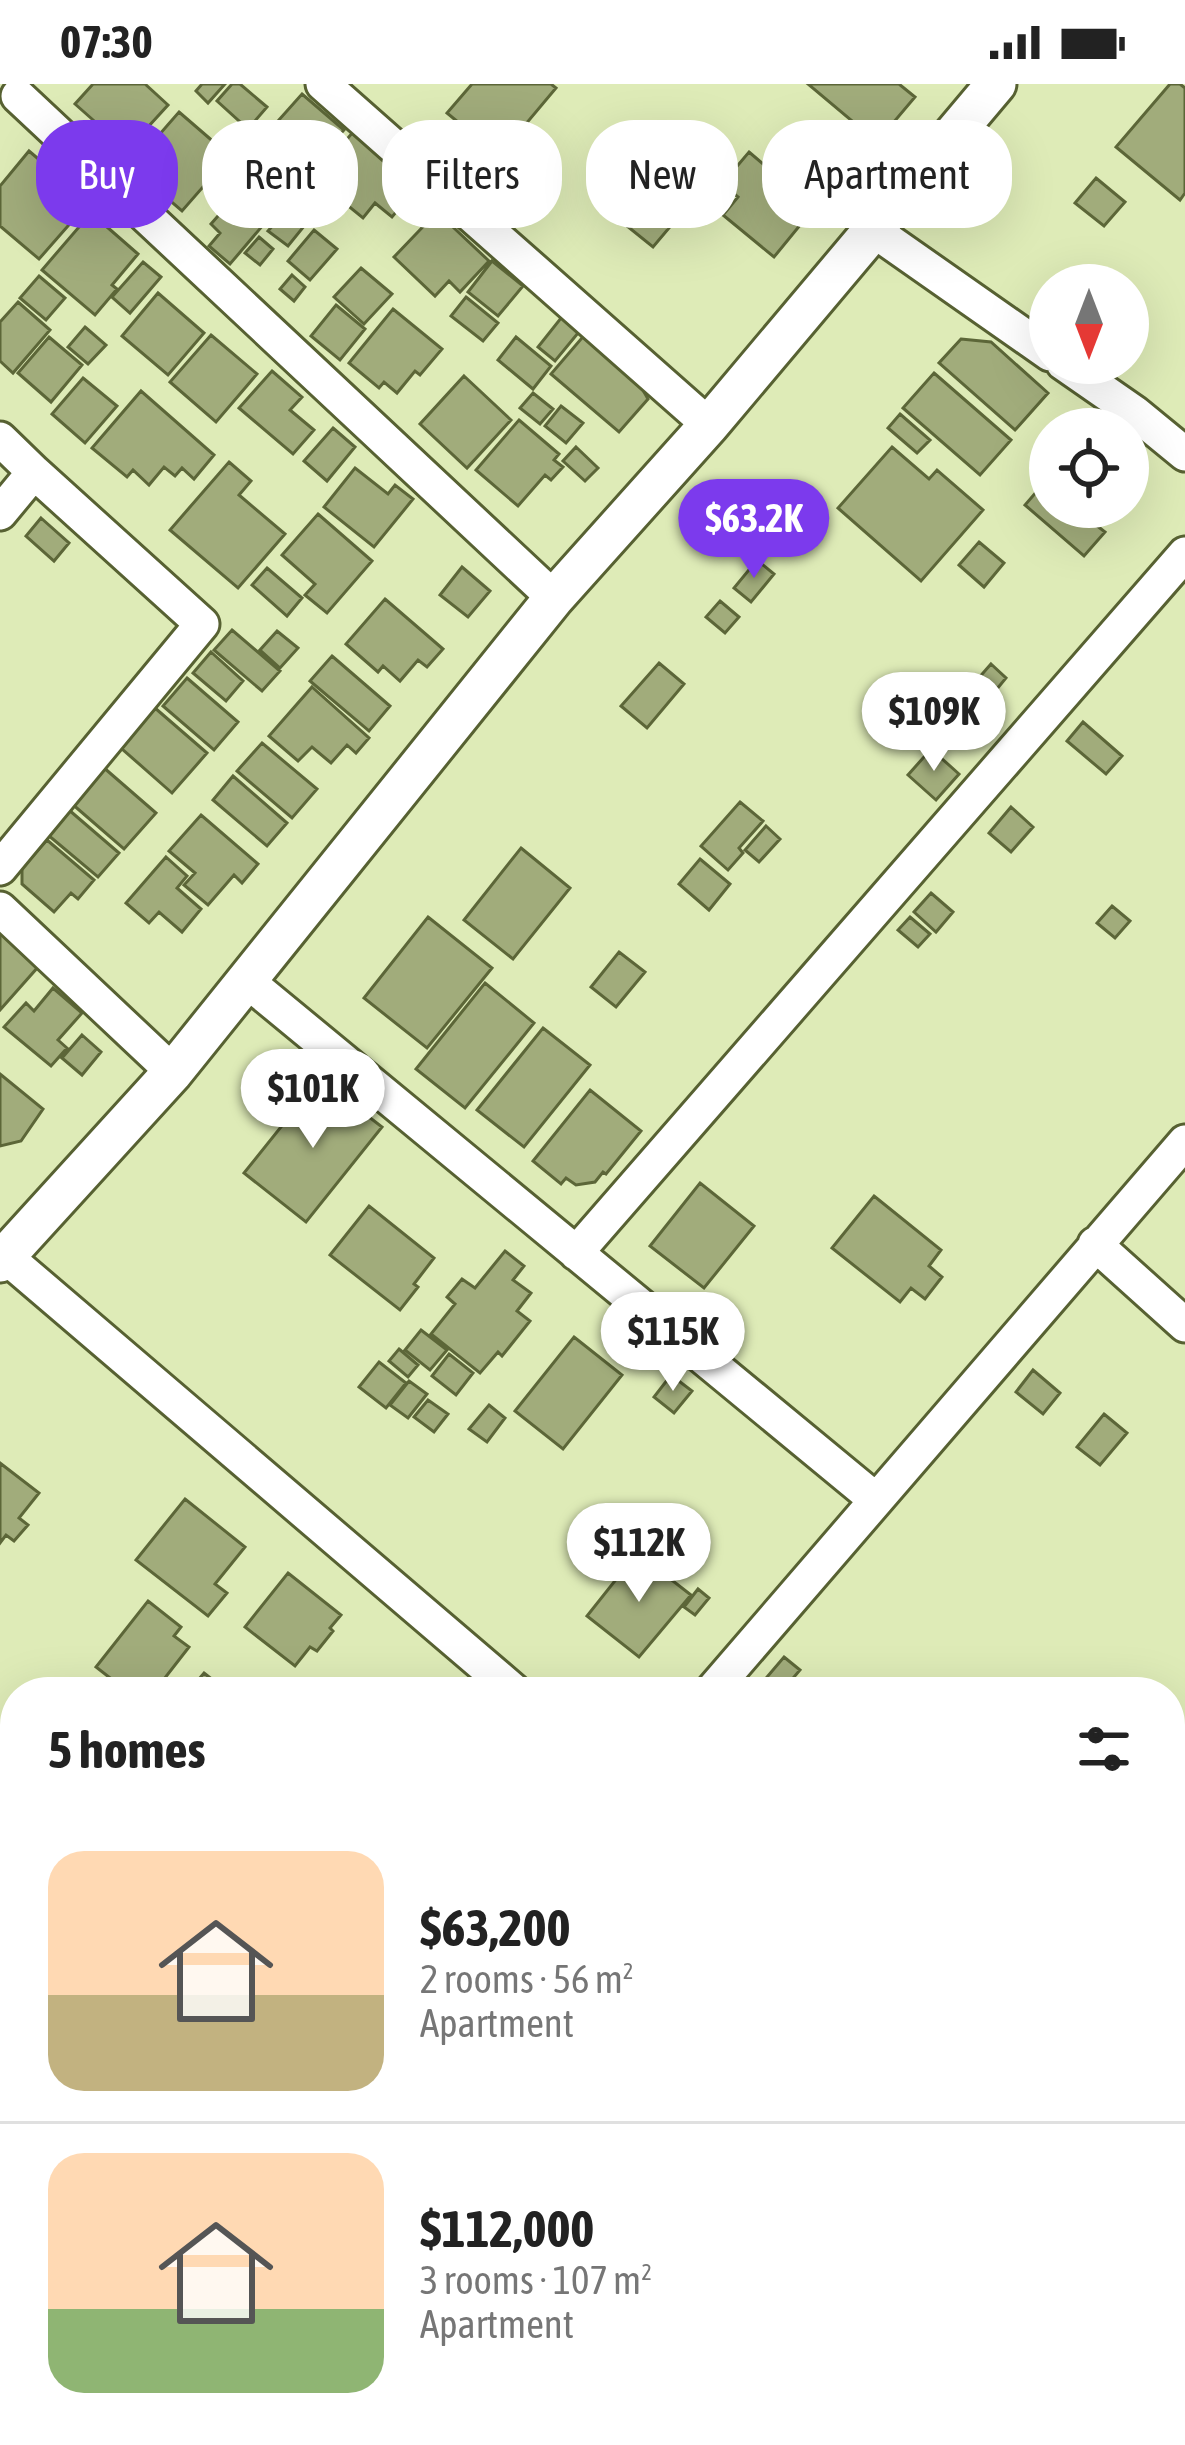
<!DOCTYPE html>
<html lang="en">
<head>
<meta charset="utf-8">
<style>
	:root { --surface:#fff; --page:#f2f2f2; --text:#222; --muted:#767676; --line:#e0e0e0; --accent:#7c3aed }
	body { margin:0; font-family:"Asap Condensed",sans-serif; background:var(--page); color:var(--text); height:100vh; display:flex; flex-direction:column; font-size:45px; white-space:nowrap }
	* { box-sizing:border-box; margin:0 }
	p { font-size:39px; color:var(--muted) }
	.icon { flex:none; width:66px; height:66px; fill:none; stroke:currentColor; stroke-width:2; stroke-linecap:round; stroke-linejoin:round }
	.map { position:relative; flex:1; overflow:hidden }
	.side { position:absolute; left:0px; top:1593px; width:1185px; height:768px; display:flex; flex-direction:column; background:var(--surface); border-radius:48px 48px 0 0; box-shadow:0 12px 48px #0002 }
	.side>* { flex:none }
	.guide { position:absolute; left:36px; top:36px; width:1113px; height:108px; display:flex; gap:24px }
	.needle { width:78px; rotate:180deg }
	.fabs { position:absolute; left:1029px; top:180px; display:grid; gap:24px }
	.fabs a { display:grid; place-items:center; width:120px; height:120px; border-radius:50%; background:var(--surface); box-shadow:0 12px 48px #0002; font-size:60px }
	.price { position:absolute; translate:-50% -102px; padding:0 27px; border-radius:42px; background:#fff; color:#222; font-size:39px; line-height:78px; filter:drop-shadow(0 3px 6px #0008) }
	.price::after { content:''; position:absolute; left:50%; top:72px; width:36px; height:27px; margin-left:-18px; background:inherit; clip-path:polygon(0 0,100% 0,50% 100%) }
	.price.current { background:var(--accent); color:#fff }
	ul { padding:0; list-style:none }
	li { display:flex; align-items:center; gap:36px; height:300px; padding:0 48px }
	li+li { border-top:3px solid var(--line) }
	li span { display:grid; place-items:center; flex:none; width:336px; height:240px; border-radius:36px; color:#555 }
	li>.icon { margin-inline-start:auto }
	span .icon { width:144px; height:144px; fill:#fffc; stroke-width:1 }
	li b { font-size:51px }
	h2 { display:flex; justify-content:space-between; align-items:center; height:144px; padding:0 48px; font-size:51px }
	.pill { padding:0 42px; border-radius:48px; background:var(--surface); box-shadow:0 12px 48px #0002; font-size:42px; line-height:108px }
	.pill.current { background:var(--accent); color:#fff }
	.status { display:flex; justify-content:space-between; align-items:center; height:84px; padding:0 60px; background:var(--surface); direction:ltr }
	.status svg { height:33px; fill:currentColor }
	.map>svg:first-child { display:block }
	.building { fill:#a1ac7b; stroke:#5c6638; stroke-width:3 }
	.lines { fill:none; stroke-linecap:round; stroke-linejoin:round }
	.minor-casing { stroke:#576132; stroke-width:39 }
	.tertiary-casing { stroke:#576132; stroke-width:45 }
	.minor { stroke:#fff; stroke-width:33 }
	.tertiary { stroke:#fff; stroke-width:39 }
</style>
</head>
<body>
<div class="status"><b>07:30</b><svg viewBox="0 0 49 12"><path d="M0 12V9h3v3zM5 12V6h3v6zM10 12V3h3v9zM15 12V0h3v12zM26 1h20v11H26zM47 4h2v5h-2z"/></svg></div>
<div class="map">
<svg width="1185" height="2361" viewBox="0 0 1185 2361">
	<rect width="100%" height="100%" fill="#deebb7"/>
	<path class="building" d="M93,0H145L168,21L127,66L75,20Z
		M202,0H225L208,19L196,7Z
		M232,0H240L267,23L248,45L217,17Z
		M472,0H551L556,4L499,72L447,29Z
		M808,0H899L915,13L877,58Z
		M1170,0H1180L1185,4V109L1180,116L1116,63Z
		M302,10L344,46L303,92L261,56Z
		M179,28L230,72L182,127L131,83Z
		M353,48L418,102L392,133L375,119L363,134L314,94Z
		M29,67L89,118L39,175L0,142V102Z
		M749,68L776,91L771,97L810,129L774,173L723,131L738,113L722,100Z
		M1096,94L1125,118L1104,142L1075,119Z
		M245,101L275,127L230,180L209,162L220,149L211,140Z
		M643,123L669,144L653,163L627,142Z
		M287,125L305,141L288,162L268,147Z
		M437,128L489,177L460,208L449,197L435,212L394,173Z
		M91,129L138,170L112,201L117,205L95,231L42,186Z
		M314,146L337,165L310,196L288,177Z
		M259,153L273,165L260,181L245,169Z
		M492,177L523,202L498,232L468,208Z
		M143,178L161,193L130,229L112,213Z
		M361,184L392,210L364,240L334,213Z
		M292,191L305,203L294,217L280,205Z
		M39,192L65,214L46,236L20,214Z
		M158,209L204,249L168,291L122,252Z
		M466,213L498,239L483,257L451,232Z
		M18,218L50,246L13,289L0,277V238Z
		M336,221L365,245L340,276L311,252Z
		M393,225L442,265L420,291L415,287L397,309L384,298L379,304L349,279Z
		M565,229L583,243L555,277L538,263Z
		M85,243L106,261L88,280L68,263Z
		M587,248L631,285L648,315L619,348L551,290Z
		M211,251L257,290L216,338L170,298Z
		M49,253L82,281L51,318L18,289Z
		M516,253L551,282L533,305L498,276Z
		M961,255L991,258L1048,309L1015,346L939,279Z
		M272,287L302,313L290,326L314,346L293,370L239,324Z
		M934,289L1011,356L980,391L903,324Z
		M464,292L511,336L467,384L420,340Z
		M83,294L117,322L85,359L52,330Z
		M141,307L214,371L194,395L182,384L175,392L164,383L149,401L133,386L127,393L92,364Z
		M533,309L553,325L540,340L520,324Z
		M561,322L583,339L566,359L545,342Z
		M900,330L930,356L917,369L888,344Z
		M519,336L559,370L554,376L563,383L551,396L545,391L518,422L476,386Z
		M333,344L355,363L327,397L304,377Z
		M576,363L598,384L585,397L563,377Z
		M892,363L929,395L937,386L983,426L921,497L838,424Z
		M229,378L251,397L239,411L285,450L238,504L170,446Z
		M355,384L388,410L395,401L413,415L374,463L324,423Z
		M1050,392V423H1111L1096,441L1105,448L1084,472L1025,421Z
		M318,430L372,477L327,529L305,511L315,500L282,471Z
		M41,434L69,459L54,477L26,452Z
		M979,458L1004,479L984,503L959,481Z
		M757,476L774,490L751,518L734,504Z
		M462,483L490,507L468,533L440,511Z
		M267,484L302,514L287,532L252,501Z
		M385,515L443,565L427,583L418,576L400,597L383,582L378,588L346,560Z
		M720,517L739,533L725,549L706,533Z
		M232,546L280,587L262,607L214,566Z
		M277,547L298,564L280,584L260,566Z
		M211,568L243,597L226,617L193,589Z
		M332,572L390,622L369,647L310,597Z
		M659,579L684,600L647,644L621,622Z
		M991,580L1006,594L992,611L976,597Z
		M187,594L238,638L214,666L163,622Z
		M312,603L369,654L356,669L347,661L331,679L312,663L298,677L269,652Z
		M155,624L207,669L172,709L121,664Z
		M1083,638L1122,672L1106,690L1067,657Z
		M262,659L317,705L292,734L237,687Z
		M931,665L959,690L936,716L908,691Z
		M103,683L156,729L124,765L71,719Z
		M233,692L287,739L267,762L213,716Z
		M740,718L763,737L739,764L743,769L728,786L701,762Z
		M1011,723L1033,743L1011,768L989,749Z
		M69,726L119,769L98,793L48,751Z
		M201,731L258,780L242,799L234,791L208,821L184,801L195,789L169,767Z
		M766,742L780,755L759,778L745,766Z
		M47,756L94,796L78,815L71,809L54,828L22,800V784Z
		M521,764L570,804L513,875L464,836Z
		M166,773L187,792L177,804L201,825L182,848L159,828L149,839L126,819Z
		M700,775L730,800L709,826L679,800Z
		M931,809L953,828L936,848L914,828Z
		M1112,822L1130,837L1115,854L1097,839Z
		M428,833L492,884L427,964L364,914Z
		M910,833L930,850L918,863L898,846Z
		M0,849L38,883L0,926Z
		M619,868L645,888L616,923L591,903Z
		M485,899L534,939L465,1024L416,985Z
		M53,904L82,929L58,956L67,964L51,982L4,943L26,919L34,927Z
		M543,944L590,981L524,1063L477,1026Z
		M82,951L101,968L82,991L62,974Z
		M0,990L43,1025L21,1057L0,1062Z
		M333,1005L382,1043L306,1138L244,1089L309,1008Z
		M590,1006L641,1047L606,1090L603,1088L595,1098L576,1101L566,1094L561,1100L533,1077Z
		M700,1099L754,1142L704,1204L650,1162Z
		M874,1112L941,1166L929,1182L942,1193L925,1215L911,1204L900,1218L832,1164Z
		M369,1122L434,1174L414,1200L418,1203L400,1226L330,1171Z
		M505,1167L524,1182L513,1196L531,1209L517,1227L530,1237L502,1272L498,1268L480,1289L431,1250L455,1220L447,1213L462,1195L475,1204Z
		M421,1246L447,1266L430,1286L405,1266Z
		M574,1253L622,1291L563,1365L515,1327Z
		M399,1265L418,1281L408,1293L389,1277Z
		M449,1270L473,1289L456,1311L432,1292Z
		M379,1278L406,1299L386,1324L359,1303Z
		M1033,1286L1060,1309L1043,1330L1016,1308Z
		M671,1291L692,1307L674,1329L654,1313Z
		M409,1297L427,1310L408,1334L390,1321Z
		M428,1316L448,1330L434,1348L414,1333Z
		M489,1321L505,1334L487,1358L469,1345Z
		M1104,1330L1127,1349L1100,1381L1077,1363Z
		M0,1379L39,1409L19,1434L28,1441L14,1457L6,1451L0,1459Z
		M185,1415L245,1463L215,1500L227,1509L208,1532L136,1476Z
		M637,1469L691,1511L639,1573L587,1532Z
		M288,1489L341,1531L330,1544L333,1547L317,1567L310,1563L295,1582L245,1543Z
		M698,1505L709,1514L695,1531L684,1523Z
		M148,1517L181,1543L174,1552L189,1563L154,1608H128L96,1583Z
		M784,1573L800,1586L783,1606L767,1593Z
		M204,1589L228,1608H188Z
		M6,2335L15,2343V2346H19L37,2361H0V2341Z"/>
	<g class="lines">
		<g class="minor-casing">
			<path id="minor" d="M323,0L709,341
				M18,12L554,514
				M873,146L1050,270
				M1063,279L1135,329L1185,370
				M0,355L34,388L0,429
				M0,784L202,540L34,388
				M0,825L173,988
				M247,897L870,1411
				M1095,1160L1185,1241
				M576,1169L1185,470
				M5,1172L515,1608
				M711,1608L1185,1058
				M0,2126L15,2142
				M1170,2168L1185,2180"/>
		</g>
		<g class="tertiary-casing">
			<path id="tertiary" d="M0,1178L173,988L554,514L709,341L996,0"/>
		</g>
		<use href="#minor" class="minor"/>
		<use href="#tertiary" class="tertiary"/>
	</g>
</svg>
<div class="fabs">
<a><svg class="needle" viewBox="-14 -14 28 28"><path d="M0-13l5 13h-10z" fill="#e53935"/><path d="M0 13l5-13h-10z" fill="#767676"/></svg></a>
<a><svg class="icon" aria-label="locate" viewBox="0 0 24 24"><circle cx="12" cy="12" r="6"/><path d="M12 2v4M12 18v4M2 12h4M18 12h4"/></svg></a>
</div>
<b class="price current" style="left:754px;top:497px">$63.2K</b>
<b class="price" style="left:934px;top:690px">$109K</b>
<b class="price" style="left:313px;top:1067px">$101K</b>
<b class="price" style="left:673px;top:1310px">$115K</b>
<b class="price" style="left:639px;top:1521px">$112K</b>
<div class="guide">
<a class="pill current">Buy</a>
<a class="pill">Rent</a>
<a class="pill">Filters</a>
<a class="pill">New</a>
<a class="pill">Apartment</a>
</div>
<section class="side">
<h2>5 homes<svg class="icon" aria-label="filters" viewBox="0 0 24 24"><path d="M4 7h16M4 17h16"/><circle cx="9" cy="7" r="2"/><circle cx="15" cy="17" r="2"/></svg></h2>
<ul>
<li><span style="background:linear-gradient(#ffd9b3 60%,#c2b280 0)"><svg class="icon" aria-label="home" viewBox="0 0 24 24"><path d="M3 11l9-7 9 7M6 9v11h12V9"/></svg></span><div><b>$63,200</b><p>2 rooms · 56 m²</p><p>Apartment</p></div></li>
<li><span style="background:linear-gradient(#ffd9b3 65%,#8fb573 0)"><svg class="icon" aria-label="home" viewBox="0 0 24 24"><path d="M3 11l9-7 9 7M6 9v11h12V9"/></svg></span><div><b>$112,000</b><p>3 rooms · 107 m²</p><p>Apartment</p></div></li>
</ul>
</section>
</div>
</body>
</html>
